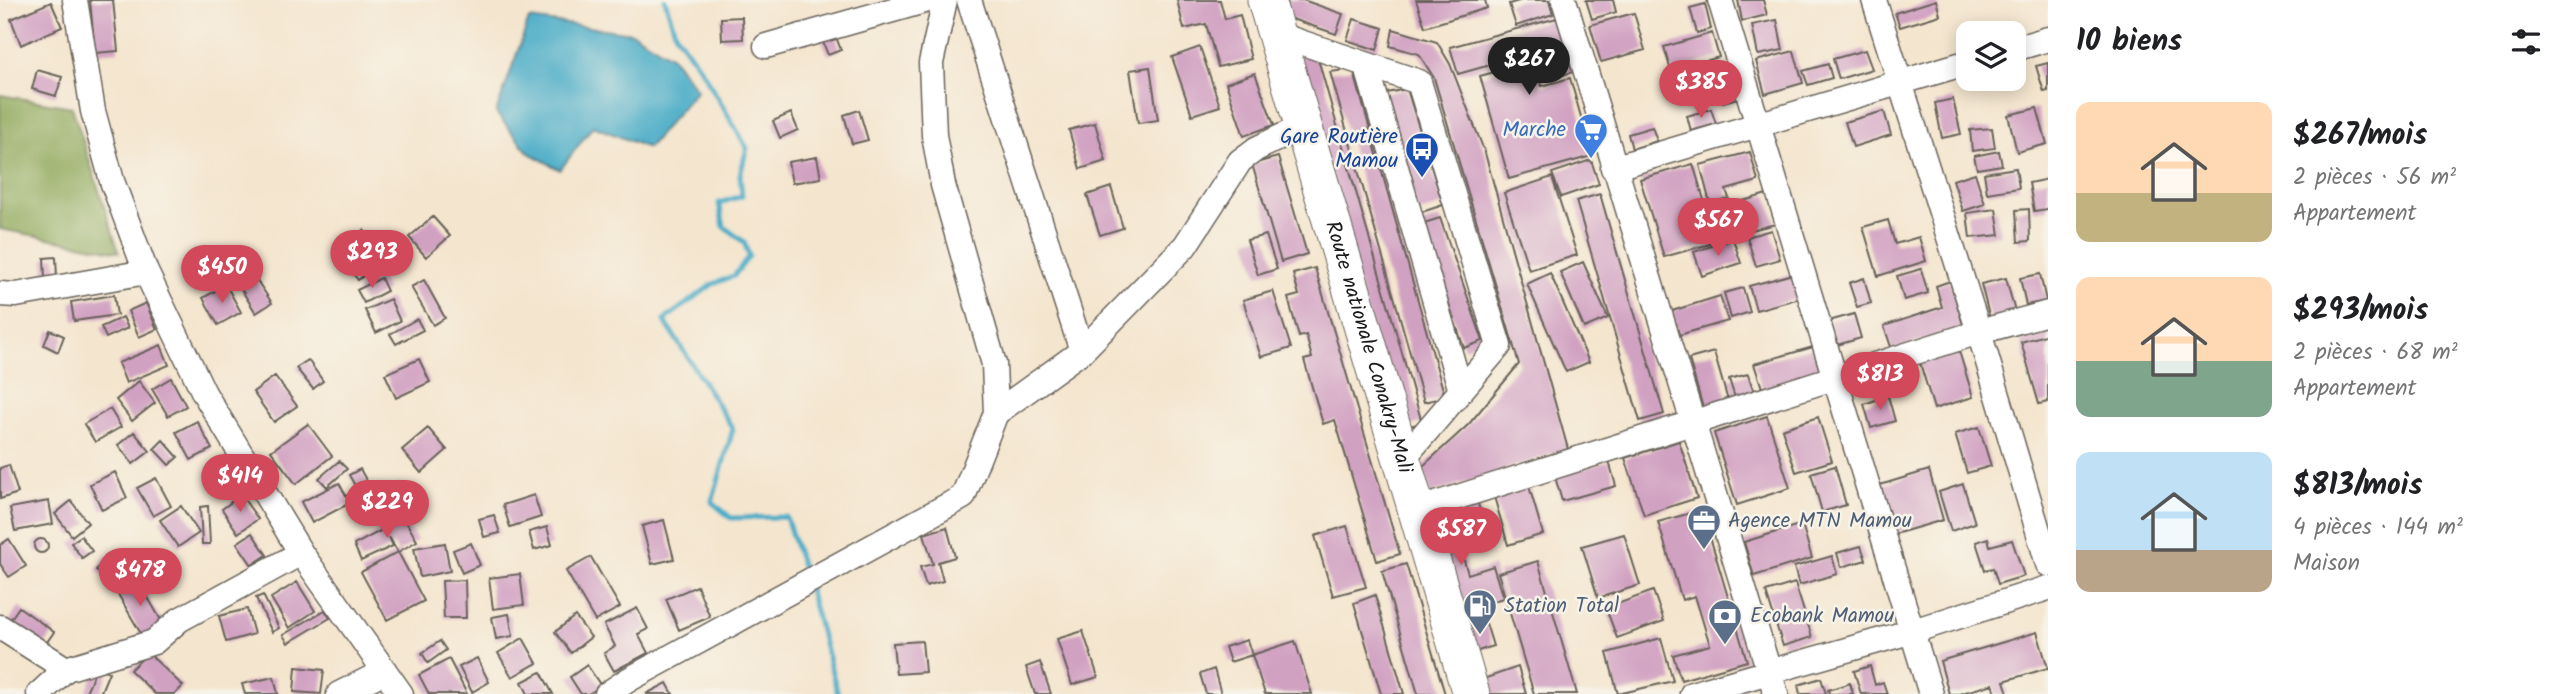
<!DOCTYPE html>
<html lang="fr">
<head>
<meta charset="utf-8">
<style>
	:root { --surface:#fff; --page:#f6f6f6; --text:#202124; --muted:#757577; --accent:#d1495b }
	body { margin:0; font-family:Kalam,sans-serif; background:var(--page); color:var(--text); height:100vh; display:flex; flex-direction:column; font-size:26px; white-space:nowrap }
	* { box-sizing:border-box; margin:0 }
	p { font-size:23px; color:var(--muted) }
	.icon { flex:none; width:38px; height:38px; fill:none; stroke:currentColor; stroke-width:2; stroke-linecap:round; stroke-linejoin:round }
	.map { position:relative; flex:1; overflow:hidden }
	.details { display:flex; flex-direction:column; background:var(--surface); width:525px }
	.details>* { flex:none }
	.fabs { position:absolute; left:1956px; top:21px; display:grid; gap:14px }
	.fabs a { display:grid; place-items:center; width:70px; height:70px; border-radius:14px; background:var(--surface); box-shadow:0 4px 18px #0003; font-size:35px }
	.price { position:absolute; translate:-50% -60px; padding:0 16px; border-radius:24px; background:var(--accent); color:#fff; font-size:23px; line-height:46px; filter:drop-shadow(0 2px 4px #0008) }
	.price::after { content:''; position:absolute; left:50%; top:42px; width:21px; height:16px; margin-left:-10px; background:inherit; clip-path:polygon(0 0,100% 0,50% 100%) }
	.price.current { background:#222; color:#fff }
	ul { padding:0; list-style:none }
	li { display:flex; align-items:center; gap:21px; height:175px; padding:0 28px }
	li span { display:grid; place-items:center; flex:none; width:196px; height:140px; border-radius:14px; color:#555 }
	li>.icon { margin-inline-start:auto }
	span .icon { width:84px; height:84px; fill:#fffc; stroke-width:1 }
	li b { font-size:30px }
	h2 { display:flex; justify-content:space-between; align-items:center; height:84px; padding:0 28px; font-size:30px }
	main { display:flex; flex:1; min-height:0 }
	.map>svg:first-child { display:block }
	.forest { fill:#8fa95b; stroke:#56623c; stroke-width:2 }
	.water { fill:#48acc7; stroke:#326472; stroke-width:2 }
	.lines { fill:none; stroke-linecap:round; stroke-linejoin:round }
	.stream { stroke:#48acc7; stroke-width:5 }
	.building { fill:#d1a1c2 }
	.minor-casing { stroke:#68625a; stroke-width:27 }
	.highway-casing { stroke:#68625a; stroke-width:39 }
	.minor { stroke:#fff; stroke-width:24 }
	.highway { stroke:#fff; stroke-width:37 }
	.labels { text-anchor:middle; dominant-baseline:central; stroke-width:5; stroke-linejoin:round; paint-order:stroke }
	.shop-label { font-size:21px; fill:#366cbe; stroke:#f7f3e8; text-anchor:end }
	.transit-label { font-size:21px; fill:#164399; stroke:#f7f3e8; text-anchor:end }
	.street-label { font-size:21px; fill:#1c1c1c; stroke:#f7f3e8 }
	.service-label { font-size:21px; fill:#4e5e75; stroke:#f7f3e8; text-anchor:start }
</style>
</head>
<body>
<main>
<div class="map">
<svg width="2048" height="694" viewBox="0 0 2048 694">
	<rect width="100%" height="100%" fill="#f7f3e8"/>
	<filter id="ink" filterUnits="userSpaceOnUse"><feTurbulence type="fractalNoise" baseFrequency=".0143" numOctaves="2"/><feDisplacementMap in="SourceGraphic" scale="14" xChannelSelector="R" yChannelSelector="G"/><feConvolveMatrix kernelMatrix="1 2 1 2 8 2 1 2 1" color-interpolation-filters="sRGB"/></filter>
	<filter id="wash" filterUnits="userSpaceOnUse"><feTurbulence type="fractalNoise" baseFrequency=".00686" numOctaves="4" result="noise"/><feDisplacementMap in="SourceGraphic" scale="28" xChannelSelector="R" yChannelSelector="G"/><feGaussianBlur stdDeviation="1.57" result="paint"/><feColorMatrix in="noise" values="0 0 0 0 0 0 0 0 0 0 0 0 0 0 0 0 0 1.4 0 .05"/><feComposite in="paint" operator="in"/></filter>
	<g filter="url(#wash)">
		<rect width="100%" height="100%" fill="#f4e5ce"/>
		<path class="forest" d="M0,95L72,107L119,252L0,229Z"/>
		<path class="water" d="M529,19L633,33L672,57L697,90L648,148L593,126L560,170L529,153L496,113Z"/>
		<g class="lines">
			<path class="stream" d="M665,0L676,35L702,71L747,148L740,175L742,196L719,203L724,227L744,242L749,256L734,276L713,284L664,320L733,429L712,502L731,518L786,517L805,576
				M809,589L838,694"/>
		</g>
		<g id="blocks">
			<path class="building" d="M90,0H113L118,51L95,53Z
				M1177,0H1220L1225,19L1240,15L1251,59L1218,67L1206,24L1184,29Z
				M1288,0H1303L1343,14L1336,34L1283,16Z
				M1416,0H1485L1487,8L1425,27Z
				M1522,0H1549L1553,14L1516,26L1509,4Z
				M1586,0H1613L1616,12L1592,19Z
				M1738,0H1763L1767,15L1742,21Z
				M1936,0L1940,15L1900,27L1895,13Z
				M51,2L62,27L21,45L11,19Z
				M1705,4L1711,29L1697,33L1690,8Z
				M1634,13L1645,50L1601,62L1590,25Z
				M742,17L743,39L722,40L721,18Z
				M1557,18L1573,72L1540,81L1542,86L1570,78L1592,156L1509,179L1480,76L1535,61L1533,53L1458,74L1450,47Z
				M1354,19L1383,28L1377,50L1347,40Z
				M1777,20L1783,50L1758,55L1752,25Z
				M1393,29L1437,42L1450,64L1485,153L1568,449L1430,494L1423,466L1469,424L1519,364L1434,78L1419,54L1390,46Z
				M834,32L841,50L828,55L821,37Z
				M1712,33L1719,57L1671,71L1664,47Z
				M1200,47L1220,106L1192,115L1172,57Z
				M1865,50L1872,69L1839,79L1833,59Z
				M1794,51L1803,83L1765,94L1756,61Z
				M1316,52L1422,423L1401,428L1291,60Z
				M2048,63V91L2044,92L2036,66Z
				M1828,64L1832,78L1808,85L1803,71Z
				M1150,67L1158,120L1138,123L1130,70Z
				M1353,69L1445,397L1424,402L1330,72Z
				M37,70L62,77L56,96L32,89Z
				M1255,73L1274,125L1244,136L1226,83Z
				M1731,73L1738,98L1723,102L1716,78Z
				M1407,89L1443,205L1419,213L1382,94Z
				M1953,99L1961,134L1942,138L1935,103Z
				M2037,108L2047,144L2017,152L2008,115Z
				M1711,109L1716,124L1691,131L1687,116Z
				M859,110L868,140L852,144L844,115Z
				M1884,111L1891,135L1853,147L1845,122Z
				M791,113L798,130L780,138L773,121Z
				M1095,123L1106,161L1080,169L1069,130Z
				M1652,127L1657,141L1632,149L1628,134Z
				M1992,128L1995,148L1972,151L1970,130Z
				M1999,151L2002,165L1977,169L1974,156Z
				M1750,152L1758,181L1726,190L1729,198L1710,203L1700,165Z
				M817,157L821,178L792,183L788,162Z
				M1278,157L1307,254L1281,262L1252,164Z
				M1591,160L1599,184L1561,197L1552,173Z
				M1693,164L1717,242L1664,257L1640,179Z
				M2016,168L2019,188L1987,193L1984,173Z
				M1975,173L1985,204L1963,211L1953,180Z
				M1552,177L1577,255L1529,270L1504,193Z
				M2048,179V209L2034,211L2029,183Z
				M1111,187L1123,228L1100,235L1087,195Z
				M1600,194L1664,414L1640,421L1576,201Z
				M1767,194L1776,224L1751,230L1743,201Z
				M1996,209L2000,235L1970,238L1967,213Z
				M2029,209L2030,241L2018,242L2016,210Z
				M433,217L450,236L426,257L409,237Z
				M1440,218L1483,341L1464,348L1421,224Z
				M1888,220L1895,244L1919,237L1926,261L1878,276L1863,227Z
				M364,230L386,258L358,280L336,252Z
				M1771,230L1780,259L1756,266L1747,237Z
				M1266,235L1277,269L1258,275L1247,240Z
				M1733,239L1741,263L1702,276L1694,252Z
				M56,257L57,278L45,279L44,258Z
				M1583,262L1608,318L1584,328L1560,272Z
				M1315,268L1400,554L1377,561L1335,420L1323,424L1304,360L1312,358L1306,335L1299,337L1288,298L1299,295L1293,274Z
				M1921,269L1928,293L1904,300L1897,276Z
				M1550,273L1589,362L1566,372L1527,284Z
				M1793,274L1800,298L1756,310L1749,286Z
				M2040,274L2046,301L2026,305L2020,278Z
				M381,278L387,291L364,303L357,290Z
				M1864,278L1871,303L1857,307L1849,283Z
				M2006,278L2015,312L1990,319L1981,284Z
				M256,279L272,303L256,313L241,289Z
				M424,280L445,318L433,325L411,287Z
				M1950,281L1964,328L1892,350L1884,326L1942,307L1936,286Z
				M226,285L241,312L218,325L203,298Z
				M1743,288L1750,312L1731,318L1724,293Z
				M1273,291L1291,348L1261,357L1243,300Z
				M114,295L117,315L74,321L71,302Z
				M1720,296L1728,321L1679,335L1672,311Z
				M390,299L400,321L376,333L365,310Z
				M146,303L157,329L139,337L128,311Z
				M1854,314L1861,338L1837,345L1829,321Z
				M123,317L128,328L106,338L101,327Z
				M417,319L423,330L396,344L390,334Z
				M50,330L64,336L58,352L44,345Z
				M2048,334V402L2039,404L2021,342Z
				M161,345L169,365L126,383L118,363Z
				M1813,347L1820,372L1762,388L1754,364Z
				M1959,351L1973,397L1934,409L1920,363Z
				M1714,352L1728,401L1703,408L1689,359Z
				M419,359L430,382L396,398L385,374Z
				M308,360L323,381L313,389L296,368Z
				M1748,374L1756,398L1737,404L1729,379Z
				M275,376L297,406L274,422L253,392Z
				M171,378L186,406L168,416L152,389Z
				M139,381L155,403L132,421L116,400Z
				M1888,396L1895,421L1871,428L1864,404Z
				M110,409L121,427L95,442L84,424Z
				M1767,416L1790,488L1737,505L1714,433Z
				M1818,417L1832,461L1796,472L1782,429Z
				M197,421L212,449L191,460L176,432Z
				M308,424L332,456L296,484L271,451Z
				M1979,427L1991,466L1967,473L1955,434Z
				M428,428L447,450L421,473L402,450Z
				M134,432L150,451L133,464L118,445Z
				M163,440L178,457L169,465L154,449Z
				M1679,441L1697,498L1644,515L1625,458Z
				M339,461L347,469L327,487L319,478Z
				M1609,461L1616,486L1562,501L1555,477Z
				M9,465L18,493L0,499V468Z
				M1835,466L1846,505L1822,512L1811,473Z
				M360,469L371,489L360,495L349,475Z
				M1929,470L1943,520L1895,534L1880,485Z
				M115,472L127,498L102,510L90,484Z
				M156,478L171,506L153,516L137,488Z
				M339,483L350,503L312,523L301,502Z
				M400,483L412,508L386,521L374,496Z
				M1528,483L1543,534L1508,545L1493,493Z
				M1963,484L1975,523L1951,531L1939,492Z
				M241,495L258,519L238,533L222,509Z
				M534,495L541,517L510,527L503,505Z
				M1477,500L1486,533L1464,540L1454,507Z
				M49,501L53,524L15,531L10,508Z
				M71,501L88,523L72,536L55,514Z
				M181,506L199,533L178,547L160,520Z
				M208,506L210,544H202L200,507Z
				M1448,507L1468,574L1493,566L1503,598L1457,612L1426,514Z
				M1702,510L1747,661L1681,680L1673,655L1710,645L1695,596L1682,600L1658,522Z
				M494,515L500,533L484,537L479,519Z
				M404,518L417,541L398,552L389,537L393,546L361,561L354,545Z
				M664,520L674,559L652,564L642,526Z
				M1802,524L1812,558L1754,576L1744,542Z
				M1347,526L1366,587L1333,596L1315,536Z
				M547,527L552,545L534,550L529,532Z
				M947,527L955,557L938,562L943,581L926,586L920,567L933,564L924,534Z
				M252,533L267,555L252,565L237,543Z
				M1624,534L1640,585L1598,598L1582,546Z
				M81,536L92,551L82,558L71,543Z
				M1988,538L1990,546L2012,540L2024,576L1998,584L1993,568L1985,570L1976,542Z
				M34 546a7 7 0 1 1 14 0a7 7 0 1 1-14 0Z
				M9,539L26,566L9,577L0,564V545Z
				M445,543L450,571L420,577L414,548Z
				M471,543L480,565L462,573L453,550Z
				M1861,546L1866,560L1841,567L1837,553Z
				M398,552L424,601L387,620L361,572Z
				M106,556L121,567L111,581L96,570Z
				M1832,556L1837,574L1799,585L1794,567Z
				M591,557L620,607L595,621L566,571Z
				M1538,561L1577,694H1534L1498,573Z
				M1406,564L1445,694H1418L1382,571Z
				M520,574L524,605L493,609L489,578Z
				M136,577L165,627L144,639L115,589Z
				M465,580L466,618H444L442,581Z
				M297,582L315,611L289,628L271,598Z
				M1795,583L1812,637L1783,646L1766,592Z
				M697,586L710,617L679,630L666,599Z
				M1653,591L1664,621L1617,638L1606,608Z
				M263,595L279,628L272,632L256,598Z
				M1375,595L1404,694H1381L1354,603Z
				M19,607L54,632L42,649L8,623Z
				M637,608L648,629L638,634L648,653L614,671L604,653L615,646L604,625Z
				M247,609L254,634L226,642L219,616Z
				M325,610L330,618L288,643L283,635Z
				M509,614L513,636L496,639L492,617Z
				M575,616L591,637L571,653L555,632Z
				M1485,620L1493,646L1472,653L1464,627Z
				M1083,631L1098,677L1072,685L1057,639Z
				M2037,632L2048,668L2004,681L2008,693L2006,694H1996L1993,684L1959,694H1949L1940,661Z
				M523,638L537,663L512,677L498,653Z
				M1661,638L1673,681L1618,694L1607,653Z
				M1247,640L1252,655L1230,662L1225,647Z
				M440,641L446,650L428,663L422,653Z
				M922,641L925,672L896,674L893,643Z
				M1295,641L1312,694H1265L1252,655Z
				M148,653L183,686L175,694H155L130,670Z
				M477,658L489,682L472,692L459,667Z
				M449,659L467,694H429L419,675Z
				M1040,662L1051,694H1035L1026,667Z
				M587,665L601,686L588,694H581L570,677Z
				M1870,666L1875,685L1883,682L1887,694H1861L1854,671Z
				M97,667L109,672L100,694H85Z
				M296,667L324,670L321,694L294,692Z
				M1518,667L1526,694H1488L1483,679Z
				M1214,669L1221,694H1206L1200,674Z
				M541,672L553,694H528L522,682Z
				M274,677L278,694H245L242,684Z
				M1821,678L1826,694H1800L1798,685Z
				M667,683L673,694H646Z
				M1850,683L1853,694H1829L1828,690Z"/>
		</g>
	</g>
	<g filter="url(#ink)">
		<use href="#blocks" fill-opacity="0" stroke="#68625a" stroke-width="2"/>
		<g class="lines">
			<g class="minor-casing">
				<path id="minor" d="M75,0L93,111L112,181L146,272L204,393L301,553L401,694
					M969,0L1082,351
					M1564,0L1776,694
					M1720,0L1931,694
					M1874,0L1979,332L2048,564
					M1276,34L1419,82L1499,346L1402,460
					M766,46L928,0
					M2014,49L2048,39
					M1366,64L1461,391
					M1613,168L1969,62
					M0,294L16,295L146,272
					M996,413L1082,351L1185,246L1240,161L1256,149L1303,126
					M1417,510L1979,332L2048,313
					M0,627L66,669
					M39,694L66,669L154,642L179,620L301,553
					M339,694L385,671
					M607,694L628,680L963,497L996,413L994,364L943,185L934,135L931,63L945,0
					M1692,694L1913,631L2048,588"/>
			</g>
			<g class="highway-casing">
				<g id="highway">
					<path id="s1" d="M1266,0L1471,694"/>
				</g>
			</g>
			<use href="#minor" class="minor"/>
			<use href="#highway" class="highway"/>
		</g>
	</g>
	<defs>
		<g id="supermarket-pin" transform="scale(1.75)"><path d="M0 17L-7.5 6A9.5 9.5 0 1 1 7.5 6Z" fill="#3f7fe0" stroke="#f7f3e8"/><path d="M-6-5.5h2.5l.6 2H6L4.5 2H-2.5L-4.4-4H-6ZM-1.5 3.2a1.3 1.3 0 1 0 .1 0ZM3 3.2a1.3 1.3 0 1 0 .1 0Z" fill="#fff"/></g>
		<g id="bus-pin" transform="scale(1.75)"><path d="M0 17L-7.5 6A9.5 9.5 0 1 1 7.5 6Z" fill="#1a4fb4" stroke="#f7f3e8"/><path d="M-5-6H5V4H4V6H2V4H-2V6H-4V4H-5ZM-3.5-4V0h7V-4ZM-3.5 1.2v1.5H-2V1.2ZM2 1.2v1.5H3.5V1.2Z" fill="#fff"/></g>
		<g id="office-pin" transform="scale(1.75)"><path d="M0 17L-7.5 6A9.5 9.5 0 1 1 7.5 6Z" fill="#5c6f8a" stroke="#f7f3e8"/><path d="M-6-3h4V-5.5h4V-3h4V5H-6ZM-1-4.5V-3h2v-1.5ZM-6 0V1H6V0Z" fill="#fff"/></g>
		<g id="fuel-pin" transform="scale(1.75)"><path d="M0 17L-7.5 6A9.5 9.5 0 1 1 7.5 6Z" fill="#5c6f8a" stroke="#f7f3e8"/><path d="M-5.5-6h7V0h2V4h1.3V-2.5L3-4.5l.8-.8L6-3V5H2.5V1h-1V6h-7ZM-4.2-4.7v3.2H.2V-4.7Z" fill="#fff"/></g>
		<g id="bank-pin" transform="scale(1.75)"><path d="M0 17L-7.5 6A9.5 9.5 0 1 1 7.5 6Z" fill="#5c6f8a" stroke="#f7f3e8"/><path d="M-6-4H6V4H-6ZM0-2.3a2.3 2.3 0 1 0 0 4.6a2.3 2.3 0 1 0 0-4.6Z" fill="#fff"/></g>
	</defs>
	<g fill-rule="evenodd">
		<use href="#supermarket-pin" x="1591" y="130"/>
		<use href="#bus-pin" x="1422" y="149"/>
		<use href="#office-pin" x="1704" y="521"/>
		<use href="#fuel-pin" x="1480" y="606"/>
		<use href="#bank-pin" x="1725" y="616"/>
	</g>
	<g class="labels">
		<g class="shop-label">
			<text x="1566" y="130">Marche</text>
		</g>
		<g class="transit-label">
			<text x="1398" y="137">Gare Routière<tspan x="1398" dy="24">Mamou</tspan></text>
		</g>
		<g class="street-label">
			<text stroke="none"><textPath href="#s1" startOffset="362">Route nationale Conakry-Mali</textPath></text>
		</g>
		<g class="service-label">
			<text x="1728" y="521">Agence MTN Mamou</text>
			<text x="1504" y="606">Station Total</text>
			<text x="1750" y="616">Ecobank Mamou</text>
		</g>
	</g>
</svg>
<div class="fabs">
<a><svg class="icon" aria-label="layers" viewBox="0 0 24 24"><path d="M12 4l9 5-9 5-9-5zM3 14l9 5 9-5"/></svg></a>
</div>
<b class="price current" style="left:1529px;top:97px">$267</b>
<b class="price" style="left:1701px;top:120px">$385</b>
<b class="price" style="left:1718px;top:258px">$567</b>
<b class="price" style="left:372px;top:290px">$293</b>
<b class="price" style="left:222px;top:305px">$450</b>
<b class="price" style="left:1880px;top:412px">$813</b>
<b class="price" style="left:240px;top:514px">$414</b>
<b class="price" style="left:387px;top:540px">$229</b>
<b class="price" style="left:1461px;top:567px">$587</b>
<b class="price" style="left:140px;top:608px">$478</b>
</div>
<section class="details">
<h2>10 biens<svg class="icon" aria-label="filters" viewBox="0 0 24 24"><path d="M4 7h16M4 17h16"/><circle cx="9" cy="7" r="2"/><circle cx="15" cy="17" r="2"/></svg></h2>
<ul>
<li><span style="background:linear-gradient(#ffd9b3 65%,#c2b280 0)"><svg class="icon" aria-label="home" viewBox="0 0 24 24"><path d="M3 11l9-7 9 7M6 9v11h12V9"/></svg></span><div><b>$267/mois</b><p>2 pièces · 56 m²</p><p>Appartement</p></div></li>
<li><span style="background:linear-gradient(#ffd9b3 60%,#7fa58c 0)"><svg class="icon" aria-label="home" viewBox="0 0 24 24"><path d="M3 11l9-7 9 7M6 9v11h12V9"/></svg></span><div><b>$293/mois</b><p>2 pièces · 68 m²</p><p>Appartement</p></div></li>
<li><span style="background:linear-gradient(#bfe0f5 70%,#b9a48a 0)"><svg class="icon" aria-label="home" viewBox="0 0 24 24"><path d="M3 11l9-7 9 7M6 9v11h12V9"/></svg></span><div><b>$813/mois</b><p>4 pièces · 144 m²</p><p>Maison</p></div></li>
</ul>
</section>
</main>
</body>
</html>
